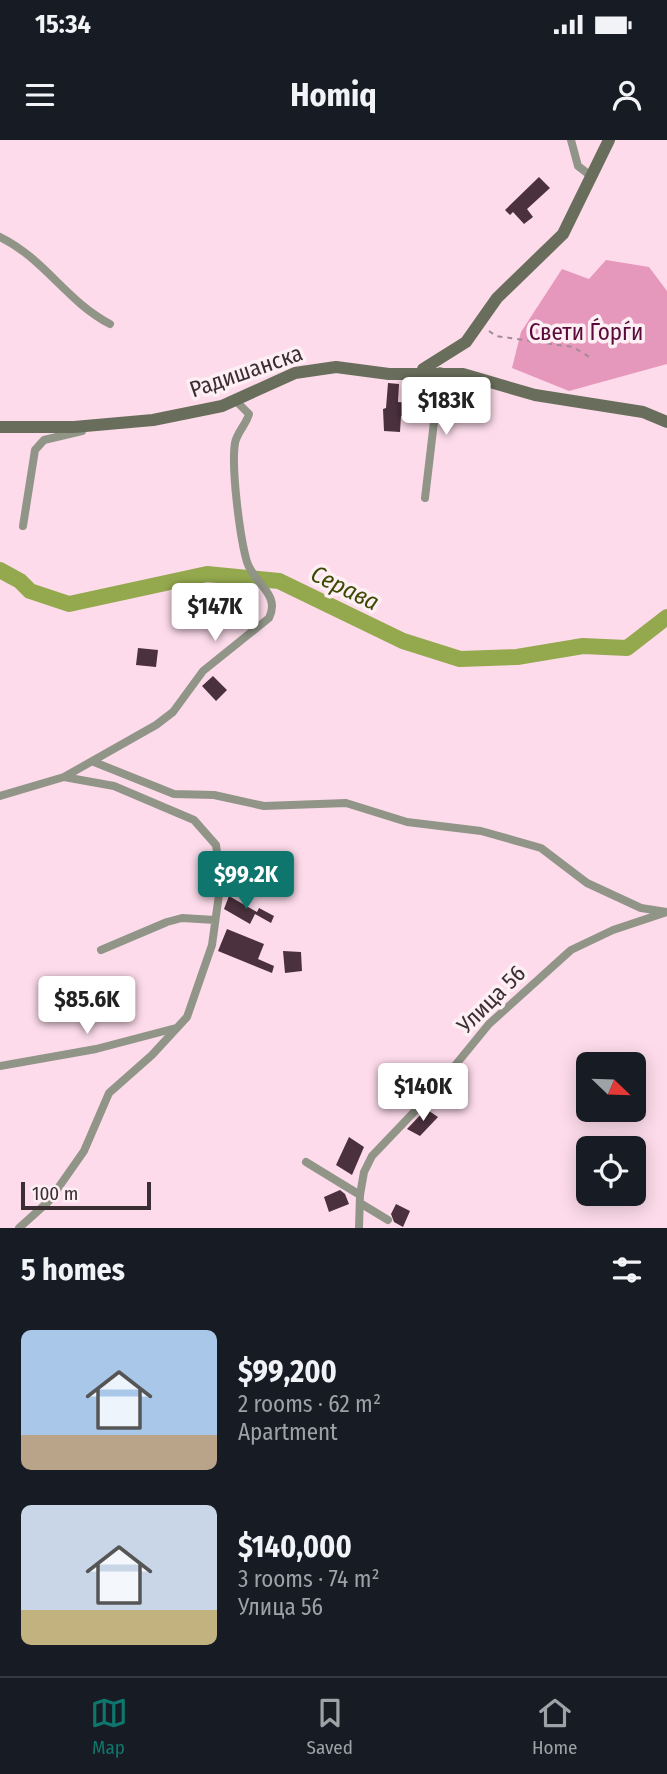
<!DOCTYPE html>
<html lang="en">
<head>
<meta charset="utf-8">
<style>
	:root { --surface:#171b24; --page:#242831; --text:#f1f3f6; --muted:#9ea1a6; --line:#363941; --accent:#0f766e }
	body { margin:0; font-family:"Fira Sans Condensed",sans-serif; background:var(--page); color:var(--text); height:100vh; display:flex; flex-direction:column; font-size:26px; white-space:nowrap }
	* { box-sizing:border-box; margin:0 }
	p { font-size:23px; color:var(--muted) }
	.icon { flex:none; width:38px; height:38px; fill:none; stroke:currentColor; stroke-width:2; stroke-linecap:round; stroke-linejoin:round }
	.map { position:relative; height:1088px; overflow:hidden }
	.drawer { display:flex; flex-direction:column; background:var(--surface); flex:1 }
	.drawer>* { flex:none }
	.needle { width:46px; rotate:113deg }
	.tools { position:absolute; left:576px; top:912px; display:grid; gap:14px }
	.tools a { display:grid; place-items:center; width:70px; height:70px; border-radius:10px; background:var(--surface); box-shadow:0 4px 18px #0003; font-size:35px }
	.scale { position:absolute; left:21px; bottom:18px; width:130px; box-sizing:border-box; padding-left:7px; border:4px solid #3b2e33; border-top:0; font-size:19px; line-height:24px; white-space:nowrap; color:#3b2e33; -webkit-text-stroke:5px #fdeff4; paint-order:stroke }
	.price { position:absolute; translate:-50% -60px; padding:0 16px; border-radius:7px; background:#fff; color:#222; font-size:23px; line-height:46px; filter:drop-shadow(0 2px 4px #0008) }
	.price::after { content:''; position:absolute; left:50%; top:42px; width:21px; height:16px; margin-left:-10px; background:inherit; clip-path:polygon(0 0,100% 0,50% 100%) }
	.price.active { background:var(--accent); color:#fff }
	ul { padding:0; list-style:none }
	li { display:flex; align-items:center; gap:21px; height:175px; padding:0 21px }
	li span { display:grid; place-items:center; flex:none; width:196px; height:140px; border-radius:10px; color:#555 }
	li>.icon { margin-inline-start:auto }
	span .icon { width:84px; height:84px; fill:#fffc; stroke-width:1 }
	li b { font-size:30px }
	h2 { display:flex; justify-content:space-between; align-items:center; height:84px; padding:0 21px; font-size:30px }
	.status { display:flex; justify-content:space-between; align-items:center; height:49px; padding:0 35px; background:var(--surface); direction:ltr }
	.status svg { height:19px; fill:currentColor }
	header { display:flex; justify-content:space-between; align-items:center; height:91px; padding:0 21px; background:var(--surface); font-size:32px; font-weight:700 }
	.tab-bar { display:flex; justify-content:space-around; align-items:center; height:98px; border-top:2px solid var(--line); background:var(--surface); font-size:19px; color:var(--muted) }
	.tab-bar a { display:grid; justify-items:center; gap:4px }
	.tab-bar .active { color:var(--accent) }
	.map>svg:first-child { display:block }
	.green { fill:#e698bc }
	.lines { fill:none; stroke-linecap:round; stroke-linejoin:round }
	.river { stroke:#94a94e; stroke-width:16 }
	.building { fill:#4b313d }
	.path { stroke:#a38b95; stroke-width:2; stroke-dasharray:5 5; stroke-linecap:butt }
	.street { stroke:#919588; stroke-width:8 }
	.secondary { stroke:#696e5c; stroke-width:12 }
	.labels { text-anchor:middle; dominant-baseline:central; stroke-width:7; stroke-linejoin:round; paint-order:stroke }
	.park-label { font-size:23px; fill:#590a39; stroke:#fdeff4 }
	.street-label { font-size:23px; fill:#3b2e33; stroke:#fdeff4 }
	.water-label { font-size:24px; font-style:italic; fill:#3d4902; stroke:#fdeff4 }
</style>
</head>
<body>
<div class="status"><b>15:34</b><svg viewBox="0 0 49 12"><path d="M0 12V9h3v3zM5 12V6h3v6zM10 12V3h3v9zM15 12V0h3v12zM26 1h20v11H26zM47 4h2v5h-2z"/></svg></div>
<header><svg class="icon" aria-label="menu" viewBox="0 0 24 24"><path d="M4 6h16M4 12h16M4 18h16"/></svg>Homiq<svg class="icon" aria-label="person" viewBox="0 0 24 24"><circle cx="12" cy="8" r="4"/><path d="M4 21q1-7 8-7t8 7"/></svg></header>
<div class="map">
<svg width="667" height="1088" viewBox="0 0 667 1088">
	<rect width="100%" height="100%" fill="#fddbea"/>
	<path class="green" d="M606,120L649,127L667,151V224L569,251L512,228L521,192L562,129L589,139Z"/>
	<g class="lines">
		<path class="river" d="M0,430L20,441L30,451L69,464L207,434L279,441L403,501L460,519L517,517L583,506L627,508L667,477"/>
	</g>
	<path class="building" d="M539,37L550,48L527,69L533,77L524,84L513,72L510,75L505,70Z
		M388,243L399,244L398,262L409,263L408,277L401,276L400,292L384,291L383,269L386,268Z
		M138,508L158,510L156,527L136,525Z
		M213,536L227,550L216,561L202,546Z
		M229,756L257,772L259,768L274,776L271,783L255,774L250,784L224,769Z
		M227,789L264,804L258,819L274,826L272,833L218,811Z
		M283,811L301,812L302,831L285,833Z
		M426,969L438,977L420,996L407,989Z
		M349,997L364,1007L352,1035L336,1025Z
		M340,1050L345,1054L349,1064L329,1072L324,1057Z
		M396,1064L410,1071L403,1087L394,1082L391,1074Z"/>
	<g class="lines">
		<path class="path" d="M489,191L496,196L573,207L591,218"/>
		<path class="street" d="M571,0L578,26L591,36
			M0,97C45,119 66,161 110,184
			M425,358L440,231
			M23,386L35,310L44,300L82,291
			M94,622L174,654L214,655L264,666L346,663L407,682L481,691L541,708L587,743L641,768L667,772
			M0,656L64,637L156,585L173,572L203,531L269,478C281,454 254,444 247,422C240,398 231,328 235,303C237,292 246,285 249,274L236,261
			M101,810L167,782L182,778L215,780
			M0,926L96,909L176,888
			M306,1022L360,1055L364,1032L372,1016L435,950L489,884L571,810L613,790L664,773
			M360,1063L388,1080
			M19,1088L49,1061L84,1011L109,953L152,915L187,877L212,805L221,740L216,705L194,680L114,646L64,637
			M359,1088L360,1055"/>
		<path class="secondary" d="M423,229L466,202L497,158L563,94L609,0
			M0,287H74L153,280L222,266L295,233L336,227L389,234H463L535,255L643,272L667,282"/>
	</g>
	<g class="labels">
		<g class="park-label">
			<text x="586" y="192">Свети Ѓорѓи</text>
		</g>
		<g class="street-label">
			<text transform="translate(246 231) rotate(-19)">Радишанска</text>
			<text transform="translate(491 859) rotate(-45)">Улица 56</text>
		</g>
		<g class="water-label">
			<text transform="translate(345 448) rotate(26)">Серава</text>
		</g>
	</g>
</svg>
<div class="tools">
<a><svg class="needle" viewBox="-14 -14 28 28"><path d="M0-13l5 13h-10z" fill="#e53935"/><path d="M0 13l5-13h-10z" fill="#9ea1a6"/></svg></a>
<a><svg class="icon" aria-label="locate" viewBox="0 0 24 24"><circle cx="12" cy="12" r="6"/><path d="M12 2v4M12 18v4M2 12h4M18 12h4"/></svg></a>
</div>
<div class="scale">100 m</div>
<b class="price" style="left:446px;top:297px">$183K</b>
<b class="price" style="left:215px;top:503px">$147K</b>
<b class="price active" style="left:246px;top:771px">$99.2K</b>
<b class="price" style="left:87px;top:896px">$85.6K</b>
<b class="price" style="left:423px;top:983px">$140K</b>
</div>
<section class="drawer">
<h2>5 homes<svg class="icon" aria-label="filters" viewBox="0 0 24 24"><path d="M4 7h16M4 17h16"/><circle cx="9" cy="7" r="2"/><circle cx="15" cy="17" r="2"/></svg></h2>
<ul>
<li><span style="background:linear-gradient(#a9c7e8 75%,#b9a48a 0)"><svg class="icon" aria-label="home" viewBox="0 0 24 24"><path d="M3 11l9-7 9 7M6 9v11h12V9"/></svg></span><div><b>$99,200</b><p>2 rooms · 62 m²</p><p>Apartment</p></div></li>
<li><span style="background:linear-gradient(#c9d6e8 75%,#c2b280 0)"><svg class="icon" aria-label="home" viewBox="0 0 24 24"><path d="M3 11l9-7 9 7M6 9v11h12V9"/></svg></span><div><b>$140,000</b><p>3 rooms · 74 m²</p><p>Улица 56</p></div></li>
</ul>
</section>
<nav class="tab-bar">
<a class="active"><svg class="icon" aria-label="map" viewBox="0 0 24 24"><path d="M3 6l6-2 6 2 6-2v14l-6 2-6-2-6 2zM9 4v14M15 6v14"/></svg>Map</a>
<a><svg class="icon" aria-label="saved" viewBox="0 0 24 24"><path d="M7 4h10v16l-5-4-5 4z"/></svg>Saved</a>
<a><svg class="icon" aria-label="home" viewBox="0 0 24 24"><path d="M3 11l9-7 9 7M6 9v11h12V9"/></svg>Home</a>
</nav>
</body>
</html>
